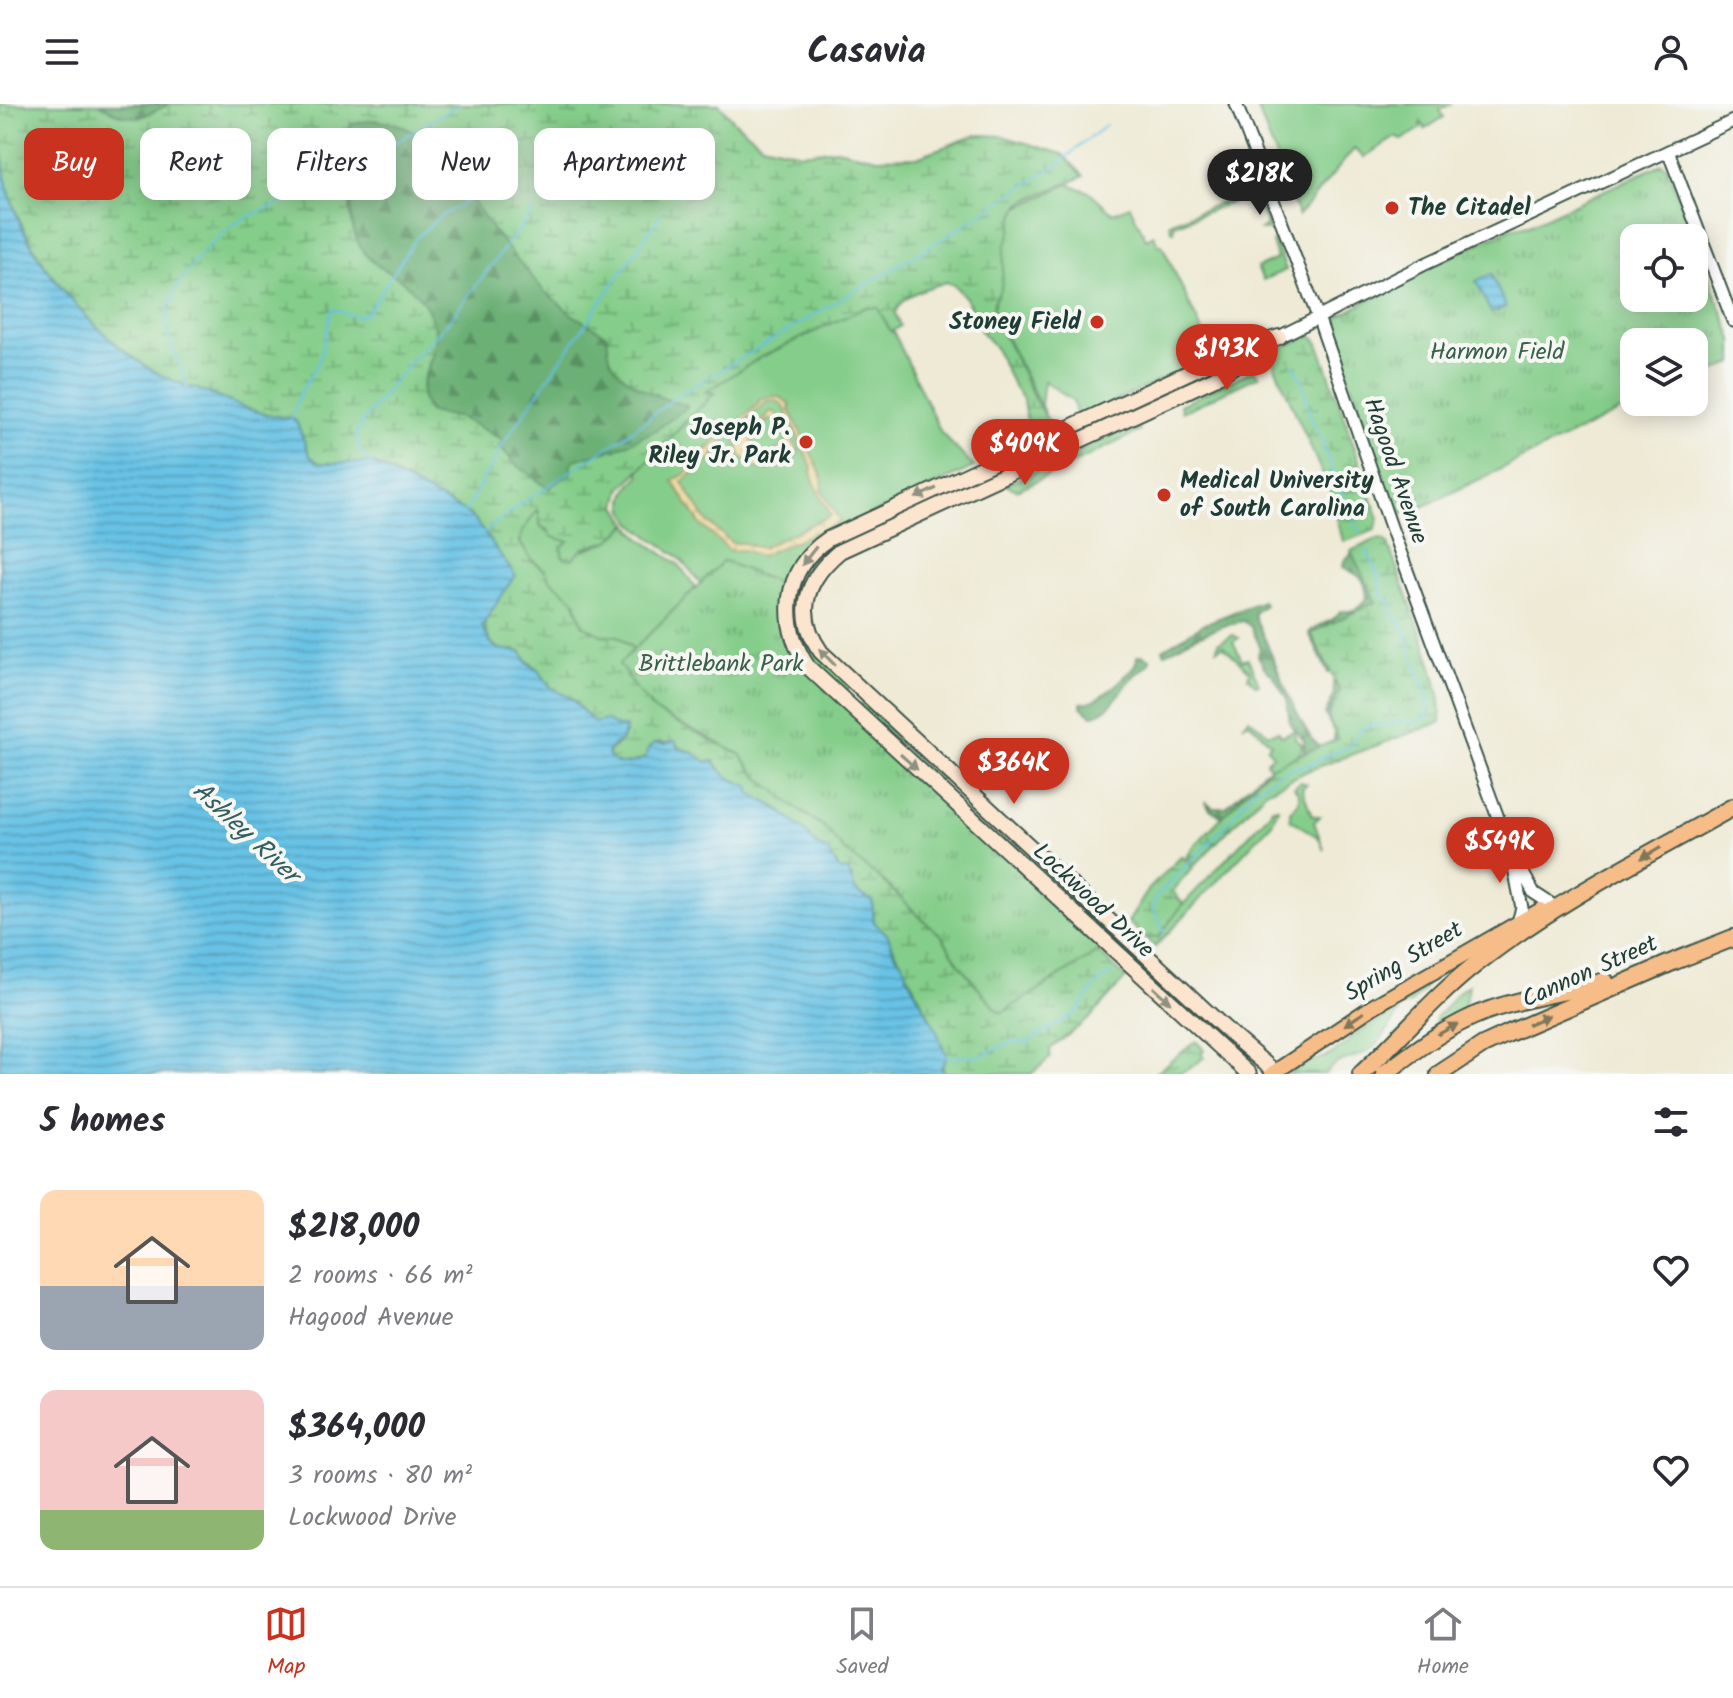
<!DOCTYPE html>
<html lang="en">
<head>
<meta charset="utf-8">
<style>
	:root { --surface:#fff; --page:#f2f2f3; --text:#2b2b33; --muted:#7c7c81; --line:#e1e1e2; --accent:#c8321e }
	body { margin:0; font-family:Kalam,sans-serif; background:var(--page); color:var(--text); height:100vh; display:flex; flex-direction:column; font-size:30px; white-space:nowrap }
	* { box-sizing:border-box; margin:0 }
	p { font-size:26px; color:var(--muted) }
	.icon { flex:none; width:44px; height:44px; fill:none; stroke:currentColor; stroke-width:2; stroke-linecap:round; stroke-linejoin:round }
	.map { position:relative; height:970px; overflow:hidden }
	.sheet { display:flex; flex-direction:column; background:var(--surface); flex:1 }
	.sheet>* { flex:none }
	.hud { position:absolute; left:24px; top:24px; width:800px; height:72px; display:flex; gap:16px }
	.fabs { position:absolute; left:1620px; top:120px; display:grid; gap:16px }
	.fabs a { display:grid; place-items:center; width:88px; height:88px; border-radius:16px; background:var(--surface); box-shadow:0 4px 20px #0003; font-size:40px }
	.price { position:absolute; translate:-50% -68px; padding:0 18px; border-radius:28px; background:var(--accent); color:#fff; font-size:26px; line-height:52px; filter:drop-shadow(0 2px 4px #0008) }
	.price::after { content:''; position:absolute; left:50%; top:48px; width:24px; height:18px; margin-left:-12px; background:inherit; clip-path:polygon(0 0,100% 0,50% 100%) }
	.price.selected { background:#222; color:#fff }
	ul { padding:0; list-style:none }
	li { display:flex; align-items:center; gap:24px; height:200px; padding:0 40px }
	li span { display:grid; place-items:center; flex:none; width:224px; height:160px; border-radius:16px; color:#555 }
	li>.icon { margin-inline-start:auto }
	span .icon { width:96px; height:96px; fill:#fffc; stroke-width:1 }
	li b { font-size:34px }
	h2 { display:flex; justify-content:space-between; align-items:center; height:96px; padding:0 40px; font-size:34px }
	.pill { padding:0 28px; border-radius:16px; background:var(--surface); box-shadow:0 4px 20px #0003; font-size:28px; line-height:72px }
	.pill.selected { background:var(--accent); color:#fff }
	header { display:flex; justify-content:space-between; align-items:center; height:104px; padding:0 40px; background:var(--surface); font-size:36px; font-weight:600 }
	.dock { display:flex; justify-content:space-around; align-items:center; height:112px; border-top:2px solid var(--line); background:var(--surface); font-size:22px; color:var(--muted) }
	.dock a { display:grid; justify-items:center; gap:4px }
	.dock .selected { color:var(--accent) }
	.map>svg:first-child { display:block }
	.grass { fill:#85cd8a; stroke:#52855f; stroke-width:2 }
	.forest { fill:url(#forest-firs); stroke:#467655; stroke-width:2 }
	.wetland { fill:url(#wetland-marsh); stroke:#52855f; stroke-width:2; fill-rule:evenodd }
	.sand { fill:url(#sand-dots); stroke:#868c69; stroke-width:2; fill-rule:evenodd }
	.park { fill:url(#park-tufts); stroke:#52855f; stroke-width:2; fill-rule:evenodd }
	.water { fill:url(#water-rules); stroke:#44808c; stroke-width:2 }
	.lines { fill:none; stroke-linecap:round; stroke-linejoin:round }
	.stream { stroke:#68c2e5; stroke-width:2 }
	.tertiary-casing { stroke:#3e574c; stroke-width:15 }
	.secondary-casing { stroke:#3e574c; stroke-width:18 }
	.primary-casing { stroke:#3e574c; stroke-width:18 }
	.trunk-casing { stroke:#3e574c; stroke-width:20 }
	.tertiary { stroke:#fff; stroke-width:11 }
	.secondary { stroke:#fce5cf; stroke-width:14 }
	.primary { stroke:#f7bd88; stroke-width:14 }
	.trunk { stroke:#f7bd88; stroke-width:16 }
	.oneway { fill:#8e9182 }
	.oneway2 { fill:#80775a }
	.poi-dot { fill:#c8321e; stroke:#f6f6f2; stroke-width:3 }
	.labels { text-anchor:middle; dominant-baseline:central; stroke-width:8; stroke-linejoin:round; paint-order:stroke }
	.poi-label { font-size:24px; font-weight:bold; fill:#1f3d34; stroke:#f6f6f2; text-anchor:start }
	.park-label { font-size:24px; fill:#38614a; stroke:#f6f6f2 }
	.street-label { font-size:24px; fill:#1f3d34; stroke:#f6f6f2 }
	.water-label { font-size:26px; font-style:italic; fill:#315e60; stroke:#f6f6f2 }
</style>
</head>
<body>
<header><svg class="icon" aria-label="menu" viewBox="0 0 24 24"><path d="M4 6h16M4 12h16M4 18h16"/></svg>Casavia<svg class="icon" aria-label="person" viewBox="0 0 24 24"><circle cx="12" cy="8" r="4"/><path d="M4 21q1-7 8-7t8 7"/></svg></header>
<div class="map">
<svg width="1733" height="970" viewBox="0 0 1733 970">
	<defs>
		<pattern id="forest-firs" width="22" height="20" patternUnits="userSpaceOnUse" patternTransform="scale(2)"><rect width="22" height="20" fill="#6cb076"/><path d="M5 1l3.5 6h-7zM16 11l3.5 6h-7z" fill="#589062"/></pattern>
		<pattern id="wetland-marsh" width="20" height="14" patternUnits="userSpaceOnUse" patternTransform="scale(2)"><rect width="20" height="14" fill="#85cd8a"/><path d="M1 5h8M5 5V1M11 12h8M15 12V8" fill="none" stroke="#6ca872"/></pattern>
		<pattern id="sand-dots" width="8" height="8" patternUnits="userSpaceOnUse" patternTransform="scale(2)"><rect width="8" height="8" fill="#eeda9e"/><path d="M2 2h.1M6 6h.1" fill="none" stroke="#ccbc89" stroke-width="1.8" stroke-linecap="round"/></pattern>
		<pattern id="park-tufts" width="24" height="20" patternUnits="userSpaceOnUse" patternTransform="scale(2)"><rect width="24" height="20" fill="#85cd8a"/><path d="M3 7l-1-3M5 7V3M7 7l1-3M15 17l-1-3M17 17v-4M19 17l1-3" fill="none" stroke="#6ca872"/></pattern>
		<pattern id="water-rules" width="6" height="5" patternUnits="userSpaceOnUse" patternTransform="scale(2)"><rect width="6" height="5" fill="#68c2e5"/><path d="M0 2.5h6" fill="none" stroke="#559fba"/></pattern>
	</defs>
	<rect width="100%" height="100%" fill="#f6f6f2"/>
	<filter id="ink" filterUnits="userSpaceOnUse"><feTurbulence type="fractalNoise" baseFrequency=".0125" numOctaves="2"/><feDisplacementMap in="SourceGraphic" scale="16" xChannelSelector="R" yChannelSelector="G"/><feConvolveMatrix kernelMatrix="1 2 1 2 8 2 1 2 1" color-interpolation-filters="sRGB"/></filter>
	<filter id="wash" filterUnits="userSpaceOnUse"><feTurbulence type="fractalNoise" baseFrequency=".006" numOctaves="4" result="noise"/><feDisplacementMap in="SourceGraphic" scale="32" xChannelSelector="R" yChannelSelector="G"/><feGaussianBlur stdDeviation="1.8" result="paint"/><feColorMatrix in="noise" values="0 0 0 0 0 0 0 0 0 0 0 0 0 0 0 0 0 1.4 0 .05"/><feComposite in="paint" operator="in"/></filter>
	<g filter="url(#wash)">
		<rect width="100%" height="100%" fill="#eeead5"/>
		<path class="grass" d="M1256,0H1450L1440,6L1444,13L1425,25L1421,18L1420,25L1402,36L1396,33L1364,53L1354,45L1298,112Z
			M1068,80L1090,88L1113,109L1130,102L1146,135L1154,131L1158,141H1162L1209,242L1237,229L1244,231L1209,248L1210,253L1077,315L1073,297L1044,277L1041,301L1045,311L993,208L996,114Z
			M1255,85L1270,126H1260L1266,122L1257,96H1252L1250,91L1174,121V127L1171,126L1170,119Z
			M1275,137L1286,166L1263,176L1257,164L1277,155L1272,138Z
			M878,195L941,329L974,363L827,431L788,483L705,486C696,474 688,461 676,451C648,429 598,410 640,371L638,368L705,288L761,253Z
			M1254,266L1259,272L1182,308L1180,301Z
			M1136,321L1140,327L1032,379L1017,386L1005,381Z
			M538,404L541,423L560,435L570,436L561,444L563,453L609,437L628,420L640,434L679,461L698,487L636,547L618,532L601,531L583,521L575,504L577,499L550,476L545,466L532,456L520,439L522,428Z
			M871,422L873,427L837,444L801,507L850,583L845,588L811,560L794,525L797,479L818,447Z
			M1233,531L1239,534L1233,538L1242,556L1248,554L1259,580L1256,581L1248,573L1250,567L1223,542L1217,545L1218,539Z
			M865,597L943,670L942,674L938,676L859,602Z
			M1249,614L1269,630L1278,627L1282,632L1295,626V634L1302,640L1301,648L1291,655L1270,663L1266,658L1273,651L1267,644L1271,639L1249,618L1243,621Z
			M1300,678L1307,680L1302,684L1312,712H1320L1314,718L1324,746L1319,734L1290,715V707L1299,698V690L1294,683Z
			M1272,704H1278L1272,719L1155,843L1144,833L1158,834L1175,809L1270,709Z
			M1425,878V885L1410,900L1400,904C1395,915 1381,939 1370,946C1354,957 1338,952 1325,970H1289L1303,959L1326,953L1347,940L1353,931L1383,914Z
			M1469,881L1463,908L1434,924L1436,913C1449,903 1454,888 1469,881Z"/>
		<path class="forest" d="M100,0H170C137,15 133,19 100,0Z
			M374,15L397,20L423,32L447,59L464,87L573,211L607,231L611,257L639,282L694,302L638,368L551,386L515,360L499,341L504,337L461,314L429,308C408,280 441,255 435,226C432,206 417,188 401,176C387,165 373,162 363,147C345,121 354,91 350,62C349,54 345,46 342,39L352,20Z
			M1355,446L1382,498L1329,564L1330,569H1328L1309,529C1318,518 1334,520 1340,507C1353,508 1357,507 1367,494C1365,471 1360,473 1343,463L1344,457Z
			M1262,497L1265,501L1255,508V514C1269,539 1300,632 1321,643L1334,639V628L1325,610L1334,592L1333,578L1339,584L1346,630L1328,646L1224,714L1210,705L1205,697L1213,703H1226L1265,666L1304,651V636L1290,620L1287,595L1273,571L1266,566L1258,552L1260,542L1251,523L1244,517C1227,519 1205,529 1189,536C1180,540 1174,546 1165,549L1163,545L1204,520Z
			M1143,551L1150,555V559C1145,564 1139,567 1134,572C1122,584 1110,610 1092,611L1081,603V599C1100,599 1123,575 1136,561L1137,552Z"/>
		<path class="wetland" d="M0,0H99L120,11L139,14L170,0H719L734,17L762,40L801,49L837,45L877,54L917,53L976,31L1003,32L1062,50L1084,72C1072,78 1028,93 1020,101C1010,112 1014,131 1005,141L1001,185L994,197L993,208L1037,300L1048,316L1046,322L1037,326L1029,321L1025,310L1023,295L1014,283L994,242L982,229L966,194L954,181L946,178C927,184 903,189 895,209L900,222L891,228L878,204L866,203L761,253L706,288L714,289L621,385L617,402L628,420L609,437L584,444L572,455L563,453L561,443L569,437L552,433L548,426L541,423L538,405L522,428L520,439L532,456L545,466L550,476L574,495L583,521L601,531L618,532L636,547L649,601L655,607L745,653L796,704L823,722L942,832L959,860L998,907L1003,908L1098,848L1126,874L1090,914L1050,945V954L1031,970L943,969V959L925,904L889,835L874,818C875,785 851,799 852,773L840,767L828,747L817,744L806,728L777,704L750,689L745,681L724,671L714,657C702,660 701,653 692,648C684,644 681,647 675,640L659,638L650,643L645,655C631,658 619,666 609,652L608,647L620,639L625,629C618,621 605,616 594,619L572,595L551,584L540,568L516,546C465,554 489,472 494,444L474,415L465,408L379,362L372,359H319L310,352L297,319L292,314C263,312 237,301 210,290C192,283 171,278 154,267C93,230 32,159 10,91C0,62 0,30 0,0ZM374,16L397,20L423,32L447,59L494,128L544,187L573,211L607,231C608,238 608,249 611,256C621,279 665,297 687,301L686,304L656,326L620,343L574,356L570,362L572,368L548,384L515,360L499,341L505,337L461,314L429,308C407,279 441,255 435,226C432,206 417,188 401,176C387,165 373,162 363,147C345,121 353,91 350,62C349,55 345,46 342,39L352,20Z
			M1307,233H1313L1318,238L1379,415L1375,426L1346,437H1343L1330,387L1269,249Z
			M1377,435L1384,436L1388,440C1402,481 1445,579 1441,618L1307,667L1266,687L1195,761L1187,753L1193,743L1270,663L1338,635L1328,613L1340,587L1311,529L1376,498L1351,447Z
			M1182,752L1193,763L1173,787L1183,800L1158,834L1144,833L1128,818L1149,785Z
			M1196,937L1204,946L1201,949L1204,953C1186,970 1178,970 1154,970Z"/>
		<path class="sand" d="M773,292L780,293L791,301L789,304L822,372L823,387L840,418L760,452L743,446L730,447L700,420L673,377L686,369L692,359L758,300L759,296ZM775,296L783,301L811,361C811,379 823,396 831,411L761,444L744,439H732L706,416L682,378L714,352L715,345L767,297Z
			M774,307L799,347C790,363 776,367 758,365L741,352L735,333L767,313L769,308ZM769,316L775,317L787,335L783,342L768,352L761,350L752,336L750,328Z"/>
		<path class="park" d="M1662,60L1667,63L1733,236V259L1694,277V238H1634V298H1639L1408,410L1396,408L1332,225L1334,215L1443,156L1512,124L1529,121ZM1634,134H1694V194H1634Z
			M723,457L788,483L792,543L1049,792V800L1091,836L1104,844L1003,908L998,907L959,860L942,832L923,816L887,780L844,746L823,722L796,704L758,673L740,650L655,607L638,588L619,560Z"/>
		<path class="water" d="M0,16C2,40 2,65 9,89C29,158 93,229 153,267C171,277 191,283 210,290C237,301 263,313 292,314L297,319L310,352L319,359H372L465,408L474,415L515,471L482,522L490,538L498,545L522,548L527,559L540,568L551,584L572,595L594,619L606,616L616,623H626L620,639H616L608,647L609,652C619,666 631,658 645,655L648,645L655,639L665,640L675,637L680,645L692,648L707,658L714,657C721,670 735,679 750,682V689C769,699 789,712 804,727C815,737 814,742 828,747L840,767L848,766L856,788L872,796L874,818L888,831L894,848L906,864L907,872L935,923L947,953L941,964L945,970H0Z
			M1491,170L1506,203L1491,209L1476,177Z"/>
		<g class="lines">
			<path class="stream" d="M1294,261C1296,267 1302,274 1303,280C1308,298 1310,322 1324,337V347L1330,355V361L1341,384L1344,401L1360,428
				M188,285C184,264 170,244 167,221C163,186 210,136 237,119C257,106 284,99 306,92L312,76L319,71L350,60L398,37L460,0
				M291,315L300,289L319,258L331,208L334,205L356,213L367,209L416,134L439,113L469,96
				M371,360L359,345L356,331L365,314L411,257L448,218L533,107
				M465,408L505,337L662,109
				M483,430L519,401L628,330L677,292L941,136L1055,62L1106,21
				M1165,829L1154,805L1155,794L1223,725L1254,685L1289,665L1313,660L1323,653L1350,643L1360,626L1374,620H1390L1398,617L1415,619L1427,613L1429,592L1414,557L1407,532L1398,515L1391,510V499L1381,490L1379,474L1367,446
				M946,953L980,952L1011,938H1028L1077,908L1094,883L1111,869"/>
		</g>
	</g>
	<g filter="url(#ink)">
		<g class="lines">
			<g class="tertiary-casing">
				<path id="tertiary" d="M1236,0L1318,213L1391,423L1511,749L1522,804L1518,818
					M1668,47L1733,217
					M1279,233L1423,161L1733,17
					M1518,760L1534,789L1551,800"/>
			</g>
			<g class="secondary-casing">
				<path id="secondary" d="M1262,244L1215,274L840,447C806,475 794,510 821,548L1234,933L1275,968
					M1249,970L808,563C779,520 782,466 828,435L1235,247L1279,233"/>
			</g>
			<g class="primary-casing">
				<path id="primary" d="M1272,970L1372,903L1541,806"/>
			</g>
			<g class="trunk-casing">
				<path id="trunk" d="M1361,970C1400,934 1434,893 1476,860C1555,798 1647,752 1733,703
					M1384,970C1416,946 1447,922 1484,908C1523,893 1565,889 1605,877
					M1439,970L1483,941L1509,929L1675,857L1733,834"/>
			</g>
			<use href="#tertiary" class="tertiary"/>
			<use href="#secondary" class="secondary"/>
			<use href="#primary" class="primary"/>
			<use href="#trunk" class="trunk"/>
		</g>
		<defs><path id="oneway-solid" d="M-6-.8H1V-3.2L6.5 0L1 3.2V.8H-6Z" transform="scale(2)"/></defs>
		<g class="oneway">
			<use href="#oneway-solid" transform="translate(926 389) rotate(155)"/>
			<use href="#oneway-solid" transform="translate(809 452) rotate(128)"/>
			<use href="#oneway-solid" transform="translate(827 553) rotate(-134)"/>
			<use href="#oneway-solid" transform="translate(909 658) rotate(42)"/>
			<use href="#oneway-solid" transform="translate(1162 891) rotate(42)"/>
		</g>
		<g class="oneway2">
			<use href="#oneway-solid" transform="translate(1651 749) rotate(150)"/>
			<use href="#oneway-solid" transform="translate(1354 915) rotate(146)"/>
			<use href="#oneway-solid" transform="translate(1538 916) rotate(-24)"/>
			<use href="#oneway-solid" transform="translate(1448 925) rotate(-29)"/>
		</g>
	</g>
	<g class="poi-dot">
		<circle cx="1392" cy="104" r="8"/>
		<circle cx="1097" cy="218" r="8"/>
		<circle cx="806" cy="338" r="8"/>
		<circle cx="1164" cy="391" r="8"/>
	</g>
	<g class="labels">
		<g class="poi-label">
			<text x="1408" y="104">The Citadel</text>
			<text x="1081" y="218" text-anchor="end">Stoney Field</text>
			<text x="790" y="324" text-anchor="end">Joseph P.<tspan x="790" dy="28">Riley Jr. Park</tspan></text>
			<text x="1180" y="377">Medical University<tspan x="1180" dy="28">of South Carolina</tspan></text>
		</g>
		<g class="park-label">
			<text x="1497" y="248">Harmon Field</text>
			<text x="721" y="560">Brittlebank Park</text>
		</g>
		<g class="street-label">
			<text transform="translate(1395 367) rotate(71)">Hagood Avenue</text>
			<text transform="translate(1093 797) rotate(43)">Lockwood Drive</text>
			<text transform="translate(1404 858) rotate(-31)">Spring Street</text>
			<text transform="translate(1590 868) rotate(-24)">Cannon Street</text>
		</g>
		<g class="water-label">
			<text transform="translate(245 729) rotate(43)">Ashley River</text>
		</g>
	</g>
</svg>
<div class="fabs">
<a><svg class="icon" aria-label="locate" viewBox="0 0 24 24"><circle cx="12" cy="12" r="6"/><path d="M12 2v4M12 18v4M2 12h4M18 12h4"/></svg></a>
<a><svg class="icon" aria-label="layers" viewBox="0 0 24 24"><path d="M12 4l9 5-9 5-9-5zM3 14l9 5 9-5"/></svg></a>
</div>
<b class="price selected" style="left:1260px;top:113px">$218K</b>
<b class="price" style="left:1227px;top:288px">$193K</b>
<b class="price" style="left:1025px;top:383px">$409K</b>
<b class="price" style="left:1014px;top:702px">$364K</b>
<b class="price" style="left:1500px;top:781px">$549K</b>
<div class="hud">
<a class="pill selected">Buy</a>
<a class="pill">Rent</a>
<a class="pill">Filters</a>
<a class="pill">New</a>
<a class="pill">Apartment</a>
</div>
</div>
<section class="sheet">
<h2>5 homes<svg class="icon" aria-label="filters" viewBox="0 0 24 24"><path d="M4 7h16M4 17h16"/><circle cx="9" cy="7" r="2"/><circle cx="15" cy="17" r="2"/></svg></h2>
<ul>
<li><span style="background:linear-gradient(#ffd9b3 60%,#9aa5b1 0)"><svg class="icon" aria-label="home" viewBox="0 0 24 24"><path d="M3 11l9-7 9 7M6 9v11h12V9"/></svg></span><div><b>$218,000</b><p>2 rooms · 66 m²</p><p>Hagood Avenue</p></div><svg class="icon" aria-label="heart" viewBox="0 0 24 24"><path d="M12 20l-8-8c-3-5 5-10 8-4 3-6 11-1 8 4z"/></svg></li>
<li><span style="background:linear-gradient(#f6c9c9 75%,#8fb573 0)"><svg class="icon" aria-label="home" viewBox="0 0 24 24"><path d="M3 11l9-7 9 7M6 9v11h12V9"/></svg></span><div><b>$364,000</b><p>3 rooms · 80 m²</p><p>Lockwood Drive</p></div><svg class="icon" aria-label="heart" viewBox="0 0 24 24"><path d="M12 20l-8-8c-3-5 5-10 8-4 3-6 11-1 8 4z"/></svg></li>
</ul>
</section>
<nav class="dock">
<a class="selected"><svg class="icon" aria-label="map" viewBox="0 0 24 24"><path d="M3 6l6-2 6 2 6-2v14l-6 2-6-2-6 2zM9 4v14M15 6v14"/></svg>Map</a>
<a><svg class="icon" aria-label="saved" viewBox="0 0 24 24"><path d="M7 4h10v16l-5-4-5 4z"/></svg>Saved</a>
<a><svg class="icon" aria-label="home" viewBox="0 0 24 24"><path d="M3 11l9-7 9 7M6 9v11h12V9"/></svg>Home</a>
</nav>
</body>
</html>
